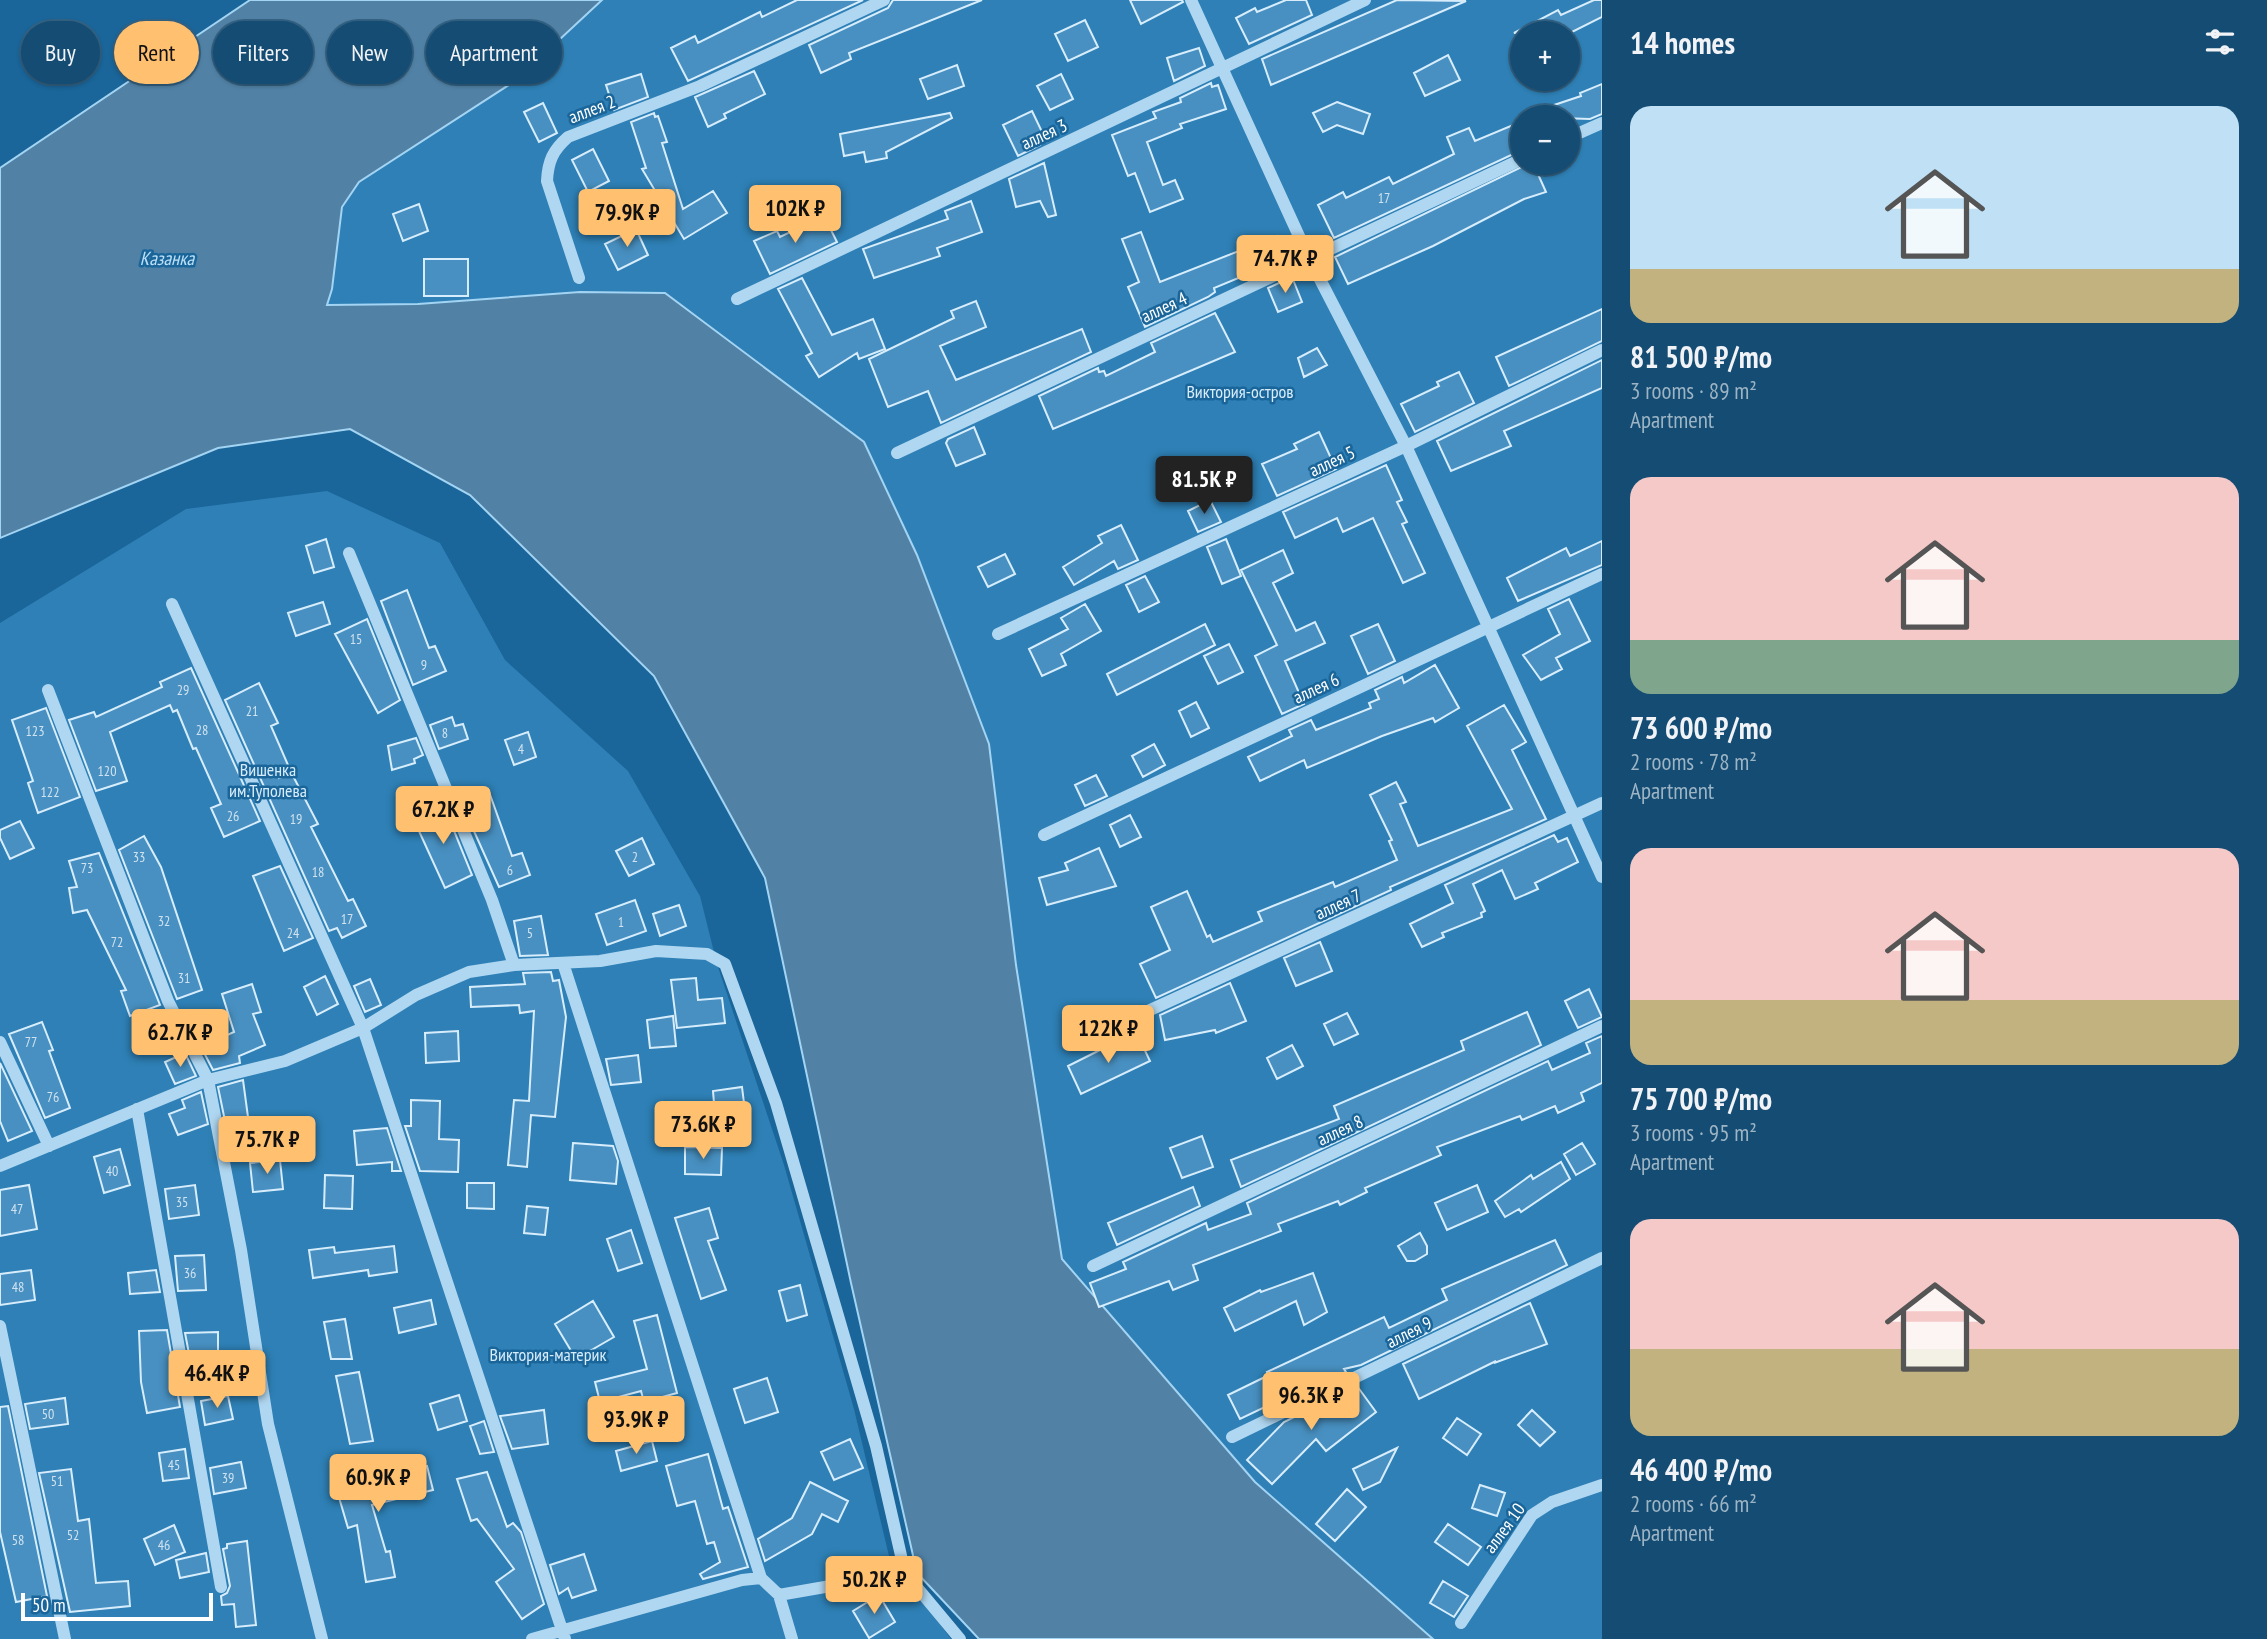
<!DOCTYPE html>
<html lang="en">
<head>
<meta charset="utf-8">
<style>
	:root { --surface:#144c73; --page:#21567b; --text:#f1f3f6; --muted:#9db4c4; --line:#336385; --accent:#ffc070 }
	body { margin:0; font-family:"PT Sans Narrow",sans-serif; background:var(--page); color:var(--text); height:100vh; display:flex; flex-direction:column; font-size:26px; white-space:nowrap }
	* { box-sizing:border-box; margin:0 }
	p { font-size:23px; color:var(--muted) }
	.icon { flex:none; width:38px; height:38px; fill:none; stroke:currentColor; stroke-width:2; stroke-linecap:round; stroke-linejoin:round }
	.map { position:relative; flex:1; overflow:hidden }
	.details { display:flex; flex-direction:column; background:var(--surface); width:665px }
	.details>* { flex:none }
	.guide { position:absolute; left:21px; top:21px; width:665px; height:63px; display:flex; gap:14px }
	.controls { position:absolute; left:1510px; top:21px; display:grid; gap:14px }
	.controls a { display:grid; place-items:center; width:70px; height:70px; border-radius:50%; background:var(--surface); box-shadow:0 2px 5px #0004,0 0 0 2px var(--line); font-size:35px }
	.scale { position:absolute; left:21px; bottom:18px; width:192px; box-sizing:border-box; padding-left:7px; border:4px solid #fff; border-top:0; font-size:19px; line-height:24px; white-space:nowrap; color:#fff; -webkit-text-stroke:5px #1a6599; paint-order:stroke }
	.price { position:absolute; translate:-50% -60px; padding:0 16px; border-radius:7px; background:var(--accent); color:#111; font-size:23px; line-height:46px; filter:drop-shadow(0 2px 4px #0008) }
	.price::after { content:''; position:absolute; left:50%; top:42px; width:21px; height:16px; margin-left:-10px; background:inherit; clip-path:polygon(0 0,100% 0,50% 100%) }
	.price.on { background:#222; color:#fff }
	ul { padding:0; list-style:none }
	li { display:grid; align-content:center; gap:14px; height:371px; padding:0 28px }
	li span { display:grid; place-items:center; height:217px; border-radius:21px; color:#555 }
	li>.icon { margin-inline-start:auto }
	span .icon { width:126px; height:126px; fill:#fffc; stroke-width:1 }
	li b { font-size:30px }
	h2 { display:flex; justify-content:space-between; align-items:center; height:84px; padding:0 28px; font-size:30px }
	.chip { padding:0 24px; border-radius:32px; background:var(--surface); box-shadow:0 2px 5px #0004,0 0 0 2px var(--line); font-size:24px; line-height:63px }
	.chip.on { background:var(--accent); color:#111 }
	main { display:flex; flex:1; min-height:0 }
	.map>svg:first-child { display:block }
	.green { fill:#2e80b6; fill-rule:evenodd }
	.water { fill:#5182a6; stroke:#a3d4f3; stroke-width:2 }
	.building { fill:#4890c1; stroke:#d7edfc; stroke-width:2 }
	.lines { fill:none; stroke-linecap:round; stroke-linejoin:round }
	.minor { stroke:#b0d7f1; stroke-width:12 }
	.labels { text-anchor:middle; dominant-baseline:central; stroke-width:5; stroke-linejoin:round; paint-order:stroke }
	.number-label { font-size:14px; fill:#d1e3f0 }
	.street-label { font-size:18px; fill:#fff; stroke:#1a6599 }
	.park-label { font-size:18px; fill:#d7edfc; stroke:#1a6599 }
	.water-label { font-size:19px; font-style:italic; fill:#bde0f7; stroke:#1a6599 }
</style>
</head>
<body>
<main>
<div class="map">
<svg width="1602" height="1639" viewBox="0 0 1602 1639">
	<rect width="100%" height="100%" fill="#1a6599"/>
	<path class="green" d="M602,0H1602V1639H1433L1255,1482L1062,1259L1016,965L989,744L756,363L665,293L580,292L418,304L327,305L332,289L342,207L359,182L515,81ZM1522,33H1568V79H1522ZM1522,117H1568V163H1522Z
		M327,491L440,543L505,660L628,771L700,896L717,964L784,1165L854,1409L889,1556L951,1639H0V623L186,509Z"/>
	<path class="water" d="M250,0H602L515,81L359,182L342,207L332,289L327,305L418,304L580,292L665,293L864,442L917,555L989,744L1016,965L1062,1259L1255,1482L1433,1639H979L917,1573L851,1283L765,878L654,676L470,495L350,429L218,448L0,538V168Z"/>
	<path class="building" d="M797,0H863L688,81L671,48L695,36L698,43L760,12L762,17Z
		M893,0H982L849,53L851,59L821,73L809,45L888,8Z
		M1130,0H1182L1183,2L1141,24Z
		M1286,0H1306L1312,15L1249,44L1236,18L1255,8L1257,12Z
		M1397,0L1466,1L1271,85L1262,59Z
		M1594,0H1602V17L1570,33H1514L1558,10L1561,15Z
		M1085,20L1098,47L1068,61L1055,34Z
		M1199,48L1205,66L1174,81L1167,58Z
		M1448,55L1460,80L1425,96L1414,73Z
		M957,65L964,86L928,99L920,79Z
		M754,71L765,94L724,114L726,118L708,127L695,97Z
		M641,74L648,97L614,110L606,85Z
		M1061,74L1073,99L1050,110L1037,86Z
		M1211,83L1212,87L1218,85L1226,109L1180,124L1182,128L1147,142L1163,185L1175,180L1183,199L1150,212L1135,173L1128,176L1112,135L1156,118L1153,112L1181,102L1180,98Z
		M1602,84V114L1590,119L1530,117V113L1581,96L1580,93Z
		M1337,102L1370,114L1363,134L1337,125L1323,132L1313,113Z
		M543,103L557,133L539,142L524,112Z
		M1032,111L1044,136L1038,139L1040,145L1018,156L1003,125Z
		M654,113L655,117L658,116L667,142L662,143L683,209L713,191L727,213L684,239L642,169L646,168L631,122Z
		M950,113L952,118L886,152L887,158L866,162L864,152L844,156L840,134Z
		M1513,125L1522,150L1334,238L1318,205L1343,192L1346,198L1389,177L1393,184L1454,154L1447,137L1469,128L1475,141Z
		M593,149L609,181L588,192L572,160Z
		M1044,163L1056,215L1048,217L1040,201L1016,207L1009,179Z
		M1530,163H1533L1546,192L1524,199L1433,246L1348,284L1335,257Z
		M971,201L982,232L937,248L940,256L874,278L863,249L948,219L945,211Z
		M419,204L428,231L403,241L393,214Z
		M824,216L837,242L770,274L754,241L777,231L780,237Z
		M636,229L648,255L618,270L605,244Z
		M1141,232L1160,282L1277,236L1286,257L1285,261L1262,272L1260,269L1214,288L1215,292L1208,297L1145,327L1128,287L1139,282L1122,239Z
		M424,259H468V296H424Z
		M1292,277L1302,302L1278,312L1268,288Z
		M802,278L832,335L873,319L885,349L859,359L857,353L819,377L806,356L812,353L778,289Z
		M976,301L986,327L940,346L956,380L1082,329L1091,352L941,423L928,391L888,407L869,359L954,318L951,311Z
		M1602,309V341L1509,386L1496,357Z
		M1215,313L1235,352L1053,429L1039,396L1098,368L1099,372L1104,371L1106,376L1155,352L1151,343Z
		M1317,348L1327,365L1304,377L1298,358Z
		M1602,360V388L1504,431L1511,446L1451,471L1437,441Z
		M1459,372L1474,403L1415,432L1401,404L1439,386L1437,382Z
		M974,427L985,454L956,466L946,443L948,439Z
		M1319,432L1336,469L1277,496L1262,464L1297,449L1294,444Z
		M1386,465L1402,500L1397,502L1407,522L1402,524L1425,573L1403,583L1373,518L1343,532L1337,518L1295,538L1283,512Z
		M1210,500L1221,522L1198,532L1188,511Z
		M1121,525L1138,560L1118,569L1114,561L1074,585L1063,567L1102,543L1098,536Z
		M326,539L334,567L314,573L306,546Z
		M1226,539L1241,576L1222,584L1207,547Z
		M1602,541V565L1518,601L1507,578L1566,548L1570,556Z
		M1283,550L1293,573L1273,583L1296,631L1315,622L1325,643L1285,661L1304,704L1282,714L1255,656L1277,645L1241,570Z
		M1005,554L1015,574L988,587L978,567Z
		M1145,576L1159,602L1139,612L1126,585Z
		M407,590L429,648L435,646L446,671L413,685L381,601Z
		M1569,599L1590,641L1556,658L1562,669L1541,680L1523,655L1560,634L1548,609Z
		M323,602L330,624L296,636L288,613Z
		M1085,604L1101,631L1061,654L1066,665L1042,676L1029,649L1068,629L1061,618Z
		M367,619L400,700L378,713L335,634Z
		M1205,624L1215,645L1117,695L1107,674Z
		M1378,624L1395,661L1368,674L1351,636Z
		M1229,644L1243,672L1218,684L1204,656Z
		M1435,665L1459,708L1435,722L1433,718L1382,736L1307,768L1304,760L1260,781L1248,757L1292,736L1289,730L1311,720L1316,730L1371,708L1369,703L1379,699L1375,690L1402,677L1404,683Z
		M191,668L260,821L224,837L211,808L221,804L196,748L193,749L177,710L173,712L170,705L110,732L127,781L96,791L69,720L94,712L96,717L162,687L160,682Z
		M259,683L278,723L271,726L288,765L276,772L279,778L292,774L318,824L311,827L348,901L353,899L366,926L342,938L337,928L329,931L225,700Z
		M1196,702L1209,728L1191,737L1179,711Z
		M1504,705L1526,742L1512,750L1546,819L1390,887L1391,890L1156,998L1140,964L1170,950L1151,907L1187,891L1207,937L1210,935L1213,942L1262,921L1258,912L1333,882L1335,887L1397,860L1389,841L1392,840L1370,795L1396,782L1406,802L1400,804L1418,846L1512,809L1467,726Z
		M46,708L80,797L38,813L28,783L33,781L12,720Z
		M452,717L455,726L463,724L468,739L439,749L430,725Z
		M528,732L536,757L514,765L505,740Z
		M416,738L423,755L414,759L415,763L392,770L388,746Z
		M1154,744L1165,765L1143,777L1132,756Z
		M1096,775L1107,796L1085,806L1075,785Z
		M488,789L512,856L522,853L530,875L499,887L460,800Z
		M444,806L472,875L445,888L413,818Z
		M1130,815L1141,837L1120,847L1110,825Z
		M20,821L34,848L10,859L0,838V830Z
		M1554,835L1558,842L1567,838L1578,862L1535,883L1538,889L1515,899L1502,870L1473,884L1485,911L1481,913L1482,917L1442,933L1444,937L1422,947L1410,924L1453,903L1445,885Z
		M144,836L161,867L202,990L177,999L119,850Z
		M642,838L654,864L629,876L616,851Z
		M1099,848L1116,886L1047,905L1039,878L1068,870L1065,863Z
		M99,853L160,1005L130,1016L121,991L126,990L87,910L73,913L69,888L77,887L69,861Z
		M280,866L313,938L284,951L253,876Z
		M635,900L646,931L607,945L596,914Z
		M679,905L686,926L660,936L653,914Z
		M541,916L548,955L520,956L514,921Z
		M1320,942L1332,971L1296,986L1284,958Z
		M551,972L553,981L559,980L566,1017L555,1117L531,1115L527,1167L508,1165L514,1100L529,1101L534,1011L520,1013L519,1005L471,1007L470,987L525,984L523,973Z
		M325,976L338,1004L317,1015L304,987Z
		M696,978L698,1000L722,998L725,1023L677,1028L671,980Z
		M370,979L381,1005L365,1012L354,986Z
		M1230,983L1246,1021L1216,1033L1215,1030L1165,1040L1160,1015Z
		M252,984L261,1012L253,1014L265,1045L239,1056L240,1063L213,1070L201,1047L234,1032L222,994Z
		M1589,989L1602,1017L1578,1028L1565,1001Z
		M1527,1012L1541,1045L1241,1187L1231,1160L1339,1119L1334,1106L1464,1050L1461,1041Z
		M1347,1013L1358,1034L1334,1045L1324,1024Z
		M673,1016L676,1046L650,1048L647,1020Z
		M42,1022L53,1050L49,1051L70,1108L45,1118L9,1034Z
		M458,1031L459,1061L426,1063L425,1033Z
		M1602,1036V1083L1581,1093L1584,1101L1558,1113L1555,1106L1522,1120L1520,1116L1437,1147L1441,1155L1365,1188L1367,1192L1340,1205L1338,1201L1278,1224L1281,1231L1193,1265L1198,1280L1173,1290L1169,1281L1099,1307L1090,1283L1126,1269L1123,1262L1206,1223L1208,1230L1251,1214L1247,1203L1548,1061L1552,1070L1590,1053L1586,1043Z
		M1139,1038L1150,1061L1081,1094L1068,1066L1110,1045L1112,1050Z
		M1292,1045L1303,1066L1277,1079L1267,1058Z
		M185,1053L196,1076L175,1084L165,1062Z
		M638,1055L641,1082L611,1085L606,1059Z
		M0,1063L32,1131L8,1141L0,1121Z
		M243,1080L248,1117L225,1121L218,1087Z
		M742,1087L745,1111L715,1115L713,1091Z
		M201,1092L208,1124L178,1135L169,1114L185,1108L182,1100Z
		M411,1100L440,1101L439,1139L459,1140L458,1172L420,1171L405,1126H411Z
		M387,1128L401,1171H392V1162L357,1165L354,1131Z
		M1202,1136L1213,1167L1182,1178L1170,1148Z
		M573,1143L613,1146L618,1161L616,1184L570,1180Z
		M1582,1143L1595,1164L1576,1175L1564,1154Z
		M685,1147L722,1148L721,1175L685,1174Z
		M120,1149L130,1185L104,1193L94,1157Z
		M280,1160L283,1189L253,1192L250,1163Z
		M1561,1162L1570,1179L1521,1212L1519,1209L1505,1217L1495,1201L1531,1175L1533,1179Z
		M325,1175L353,1176L352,1209L324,1208Z
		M467,1183H494V1209L467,1208Z
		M29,1185L37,1229L0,1236V1190Z
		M195,1185L199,1215L169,1219L165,1189Z
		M1477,1185L1488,1212L1447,1230L1435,1203Z
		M1193,1187L1200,1206L1117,1245L1108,1223Z
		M527,1206L548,1208L545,1235L524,1233Z
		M709,1208L718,1238L708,1241L726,1290L701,1299L675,1218Z
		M631,1230L642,1263L618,1271L607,1239Z
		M1420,1233L1427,1246V1254L1415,1261H1407L1398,1246Z
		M1555,1240L1567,1265L1361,1365L1344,1369L1346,1372L1318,1385L1325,1378L1240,1419L1228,1395L1269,1375L1267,1372L1384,1317L1389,1328L1447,1300L1442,1289Z
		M394,1246L397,1272L369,1276L368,1270L313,1278L309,1250L334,1247L335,1253Z
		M204,1255L206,1290L178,1291L175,1256Z
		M31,1270L35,1300L0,1305V1274Z
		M156,1270L160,1292L130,1294L128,1273Z
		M1313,1273L1327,1312L1304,1325L1296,1301L1235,1331L1224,1308L1260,1290L1261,1292Z
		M800,1285L807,1315L787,1321L779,1291Z
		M431,1300L436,1324L399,1333L394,1308Z
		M593,1301L614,1337L576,1359L555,1324Z
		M1530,1303L1547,1344L1494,1363L1496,1361L1419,1399L1403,1364Z
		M657,1315L677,1393L644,1402L641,1391L600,1402L595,1382L647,1369L634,1321Z
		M345,1319L352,1359H331L324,1322Z
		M167,1330L180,1407L147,1413L141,1382L139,1331Z
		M218,1332V1359H190L185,1333Z
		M359,1372L373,1441L350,1444L336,1376Z
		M767,1378L778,1412L745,1423L734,1389Z
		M1357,1386L1376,1412L1326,1451L1316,1439L1272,1484L1247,1460L1284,1422Z
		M459,1395L467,1421L438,1430L430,1404Z
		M228,1396L233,1419L205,1425L201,1401Z
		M65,1398L68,1424L30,1429L25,1404Z
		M8,1406L47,1596L16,1602L0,1532V1407Z
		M544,1410L548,1444L512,1449L500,1416Z
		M1532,1410L1555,1432L1540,1446L1518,1425Z
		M1457,1418L1481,1434L1467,1455L1443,1438Z
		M484,1421L494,1452L480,1454L470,1426Z
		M850,1439L863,1468L834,1480L821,1452Z
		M652,1441L657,1461L621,1471L616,1451Z
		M1397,1448L1380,1482L1363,1490L1353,1469Z
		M185,1449L189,1478L163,1481L159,1453Z
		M708,1454L723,1509L728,1507L748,1567L703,1579L700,1574L720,1562L714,1542L707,1544L695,1501L677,1506L666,1466Z
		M241,1462L246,1488L214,1494L210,1468Z
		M427,1466L433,1490L372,1505L386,1552L390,1551L395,1577L366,1582L357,1525L348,1528L338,1494L351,1490L348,1472L361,1469L366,1485Z
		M71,1469L78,1521L89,1519L96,1583L128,1581L130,1606L70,1612L39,1473Z
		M487,1472L507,1527L513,1523L521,1532L544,1604L522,1619L496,1582L514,1569L477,1519L471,1521L457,1479Z
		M810,1482L848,1501L838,1522L822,1514L812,1534L765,1561L758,1539L792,1518Z
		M1480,1485L1505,1493L1497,1516L1472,1508Z
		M1347,1489L1366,1507L1335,1541L1316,1524Z
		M1448,1524L1481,1547L1468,1565L1435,1542Z
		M174,1525L185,1552L155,1565L144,1539Z
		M247,1541L256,1625L236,1627L234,1604L222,1605L221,1596L227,1593L230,1586L223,1549L227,1548V1544Z
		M206,1553L209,1572L180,1578L176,1560Z
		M584,1554L596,1590L572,1598L568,1588L559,1594L550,1565Z
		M1443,1581L1468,1596L1454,1617L1430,1603Z
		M879,1595L895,1622L869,1638L853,1611Z"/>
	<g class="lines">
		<path class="minor" d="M1191,0L1309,258L1406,446L1602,877
			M1568,138L1602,123
			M579,278L547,181C548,161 553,150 568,137L700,86L884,0
			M737,299L1365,0
			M897,453L1522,159
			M349,553L492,900L514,965
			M172,604L363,1028L565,1639
			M998,634L1406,446L1602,350
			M48,690L168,1001L208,1080L241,1250L268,1424L322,1639
			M1044,835L1602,574
			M563,963L761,1578
			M1089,1038L1602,803
			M0,1042L49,1146
			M137,1109L221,1587
			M0,1166L208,1080L285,1061L363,1028L416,995L469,972L514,965L600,961L656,951L707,954L725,964L776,1103L876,1446L905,1573L960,1639
			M1093,1266L1602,1026
			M0,1326L65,1639
			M1232,1437L1602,1258
			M779,1595L792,1639
			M1461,1623L1532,1515L1552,1502L1602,1485
			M532,1639L742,1580L761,1578L779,1595L905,1573"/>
	</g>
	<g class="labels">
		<g class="number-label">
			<text x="1384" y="198">17</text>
			<text x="356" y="639">15</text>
			<text x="424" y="665">9</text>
			<text x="183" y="690">29</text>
			<text x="252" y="711">21</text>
			<text x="202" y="730">28</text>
			<text x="35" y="731">123</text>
			<text x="445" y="733">8</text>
			<text x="521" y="749">4</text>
			<text x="107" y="771">120</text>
			<text x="50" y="792">122</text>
			<text x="233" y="816">26</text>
			<text x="296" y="819">19</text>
			<text x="139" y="857">33</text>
			<text x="635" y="857">2</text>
			<text x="87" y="868">73</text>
			<text x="510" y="870">6</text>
			<text x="318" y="872">18</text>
			<text x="347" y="919">17</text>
			<text x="164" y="921">32</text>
			<text x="621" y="922">1</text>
			<text x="293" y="933">24</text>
			<text x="530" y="933">5</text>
			<text x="117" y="942">72</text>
			<text x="184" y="978">31</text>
			<text x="31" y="1042">77</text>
			<text x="53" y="1097">76</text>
			<text x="112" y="1171">40</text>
			<text x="182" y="1202">35</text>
			<text x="17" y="1209">47</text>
			<text x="190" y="1273">36</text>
			<text x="18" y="1287">48</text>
			<text x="48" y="1414">50</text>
			<text x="174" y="1465">45</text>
			<text x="228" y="1478">39</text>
			<text x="57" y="1481">51</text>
			<text x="73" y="1535">52</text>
			<text x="18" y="1540">58</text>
			<text x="164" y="1545">46</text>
		</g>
		<g class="street-label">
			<text transform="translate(592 109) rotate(-21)">аллея 2</text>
			<text transform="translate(1044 134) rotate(-25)">аллея 3</text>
			<text transform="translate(1164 307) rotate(-25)">аллея 4</text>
			<text transform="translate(1332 461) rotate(-25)">аллея 5</text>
			<text transform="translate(1316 688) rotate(-25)">аллея 6</text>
			<text transform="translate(1338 904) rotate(-25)">аллея 7</text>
			<text transform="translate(1340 1130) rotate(-25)">аллея 8</text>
			<text transform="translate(1409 1332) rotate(-26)">аллея 9</text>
			<text transform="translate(1504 1528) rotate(-54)">аллея 10</text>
		</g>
		<g class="park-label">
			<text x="1240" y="391">Виктория-остров</text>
			<text x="268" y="769">Вишенка<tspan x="268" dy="21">им.Туполева</tspan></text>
			<text x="548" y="1354">Виктория-материк</text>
		</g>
		<g class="water-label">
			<text x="167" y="258">Казанка</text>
		</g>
	</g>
</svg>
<div class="controls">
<a>+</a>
<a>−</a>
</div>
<div class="scale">50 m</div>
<b class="price" style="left:795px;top:245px">102K ₽</b>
<b class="price" style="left:627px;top:249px">79.9K ₽</b>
<b class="price" style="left:1285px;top:295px">74.7K ₽</b>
<b class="price on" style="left:1204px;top:516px">81.5K ₽</b>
<b class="price" style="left:443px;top:846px">67.2K ₽</b>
<b class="price" style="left:1108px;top:1065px">122K ₽</b>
<b class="price" style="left:180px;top:1069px">62.7K ₽</b>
<b class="price" style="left:703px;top:1161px">73.6K ₽</b>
<b class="price" style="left:267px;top:1176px">75.7K ₽</b>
<b class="price" style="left:217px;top:1410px">46.4K ₽</b>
<b class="price" style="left:1311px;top:1432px">96.3K ₽</b>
<b class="price" style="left:636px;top:1456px">93.9K ₽</b>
<b class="price" style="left:378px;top:1514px">60.9K ₽</b>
<b class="price" style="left:874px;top:1616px">50.2K ₽</b>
<div class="guide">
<a class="chip">Buy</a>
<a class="chip on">Rent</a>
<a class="chip">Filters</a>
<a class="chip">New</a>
<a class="chip">Apartment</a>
</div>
</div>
<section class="details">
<h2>14 homes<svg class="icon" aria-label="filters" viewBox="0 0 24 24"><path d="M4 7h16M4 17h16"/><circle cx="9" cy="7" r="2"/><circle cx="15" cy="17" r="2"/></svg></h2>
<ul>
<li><span style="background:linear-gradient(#bfe0f5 75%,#c2b280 0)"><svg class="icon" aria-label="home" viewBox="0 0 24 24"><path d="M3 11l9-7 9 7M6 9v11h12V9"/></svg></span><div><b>81 500 ₽/mo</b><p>3 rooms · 89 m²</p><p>Apartment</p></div></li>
<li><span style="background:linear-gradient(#f6c9c9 75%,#7fa58c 0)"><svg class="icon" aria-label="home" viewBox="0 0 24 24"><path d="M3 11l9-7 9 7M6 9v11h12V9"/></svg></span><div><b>73 600 ₽/mo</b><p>2 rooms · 78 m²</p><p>Apartment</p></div></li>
<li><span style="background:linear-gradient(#f6c9c9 70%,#c2b280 0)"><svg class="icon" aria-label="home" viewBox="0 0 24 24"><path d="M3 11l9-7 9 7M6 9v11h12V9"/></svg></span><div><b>75 700 ₽/mo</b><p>3 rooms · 95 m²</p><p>Apartment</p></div></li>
<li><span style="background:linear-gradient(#f6c9c9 60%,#c2b280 0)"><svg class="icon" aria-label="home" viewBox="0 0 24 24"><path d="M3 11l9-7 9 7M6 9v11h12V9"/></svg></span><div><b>46 400 ₽/mo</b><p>2 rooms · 66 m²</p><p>Apartment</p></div></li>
</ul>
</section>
</main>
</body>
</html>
